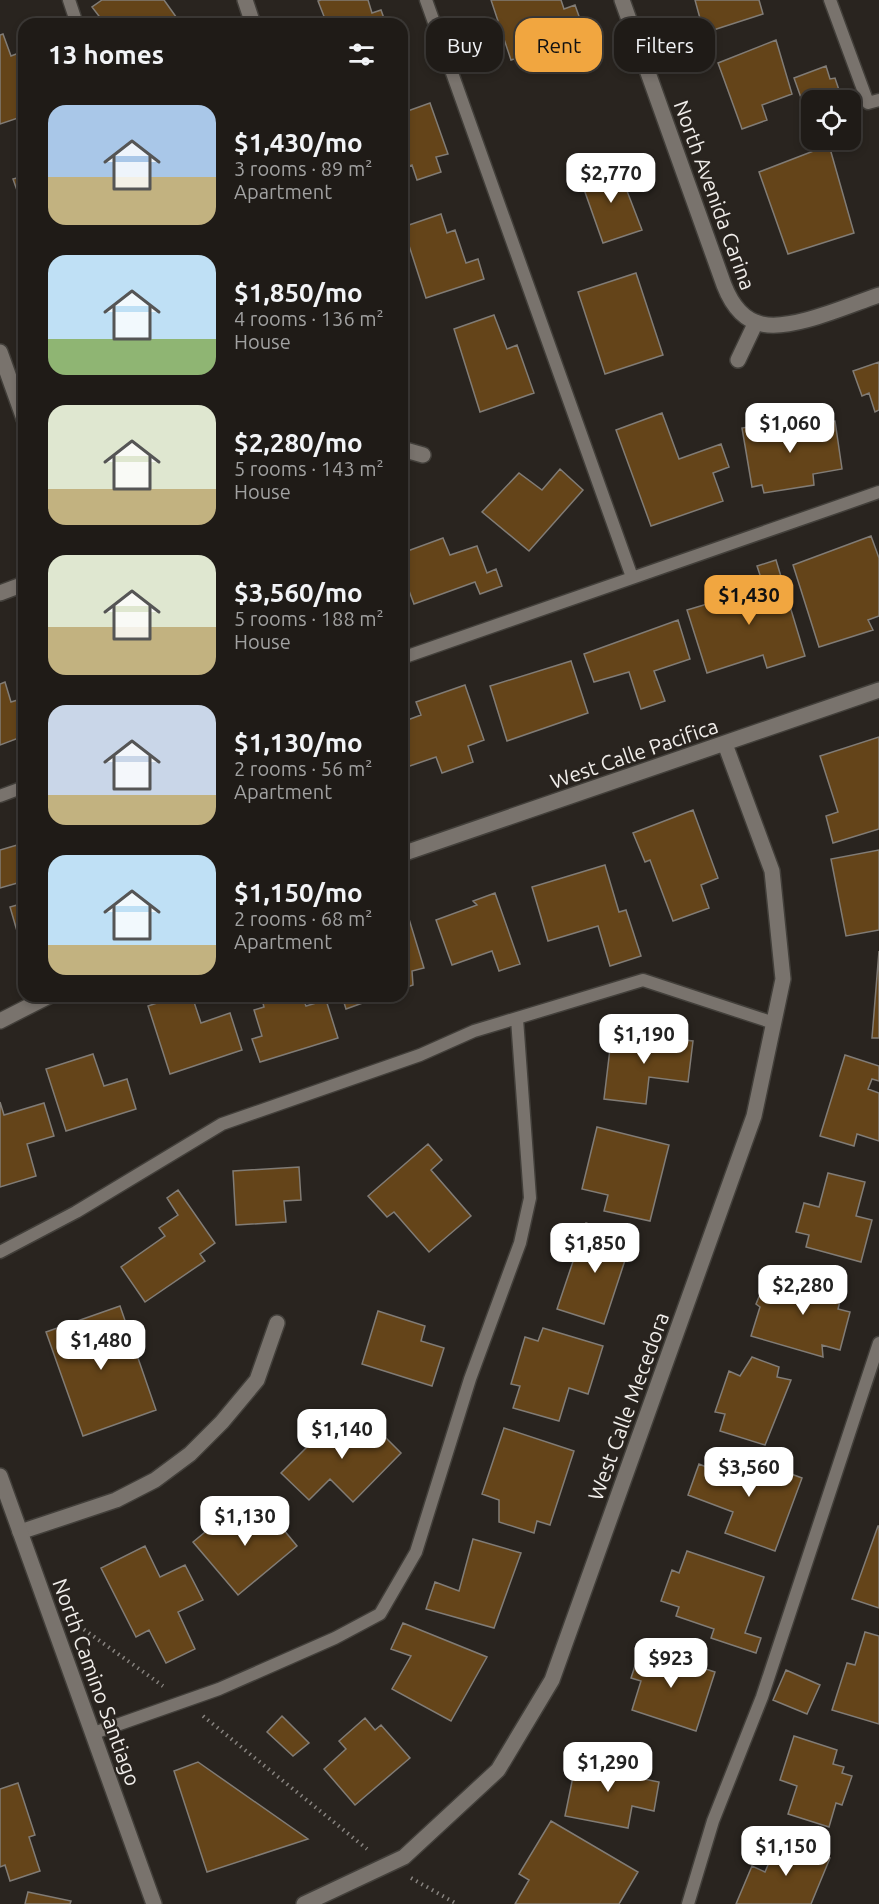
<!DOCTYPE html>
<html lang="en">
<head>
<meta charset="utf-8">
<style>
	:root { --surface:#1f1b17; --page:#272420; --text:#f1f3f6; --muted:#a1a1a1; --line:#3c3936; --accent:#f1a640 }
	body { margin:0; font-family:Ubuntu,sans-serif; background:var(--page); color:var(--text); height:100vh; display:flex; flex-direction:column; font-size:22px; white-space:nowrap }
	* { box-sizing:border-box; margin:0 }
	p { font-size:20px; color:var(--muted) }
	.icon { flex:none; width:33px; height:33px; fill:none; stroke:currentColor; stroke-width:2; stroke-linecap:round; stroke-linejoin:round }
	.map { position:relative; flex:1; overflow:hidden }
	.drawer { position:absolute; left:18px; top:18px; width:390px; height:984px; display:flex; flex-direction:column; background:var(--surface); border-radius:18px; box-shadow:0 3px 9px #0003,0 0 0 2px var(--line) }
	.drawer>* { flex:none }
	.banner { position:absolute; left:426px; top:18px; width:363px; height:54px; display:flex; gap:12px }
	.fabs { position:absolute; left:801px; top:90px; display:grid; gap:12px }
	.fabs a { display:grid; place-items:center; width:60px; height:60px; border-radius:12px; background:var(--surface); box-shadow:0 3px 9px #0003,0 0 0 2px var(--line); font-size:30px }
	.price { position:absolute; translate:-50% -51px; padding:0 14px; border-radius:12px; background:#fff; color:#222; font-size:20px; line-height:39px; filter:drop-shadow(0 2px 3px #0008) }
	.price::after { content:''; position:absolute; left:50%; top:36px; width:18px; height:14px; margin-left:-9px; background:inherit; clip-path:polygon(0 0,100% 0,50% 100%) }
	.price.current { background:var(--accent); color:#111 }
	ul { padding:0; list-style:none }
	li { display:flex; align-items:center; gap:18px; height:150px; padding:0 30px }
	li span { display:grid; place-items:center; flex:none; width:168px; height:120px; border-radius:18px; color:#555 }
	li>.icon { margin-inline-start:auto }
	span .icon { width:72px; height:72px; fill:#fffc; stroke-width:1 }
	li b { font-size:26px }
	h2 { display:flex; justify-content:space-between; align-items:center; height:72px; padding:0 30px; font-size:26px }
	.chip { padding:0 21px; border-radius:18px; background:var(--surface); box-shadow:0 3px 9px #0003,0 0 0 2px var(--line); font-size:21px; line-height:54px }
	.chip.current { background:var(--accent); color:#111 }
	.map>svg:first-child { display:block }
	.building { fill:#644419; stroke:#817c76; stroke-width:1.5 }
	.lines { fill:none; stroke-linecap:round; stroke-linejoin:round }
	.service-casing { stroke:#423f3a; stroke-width:15 }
	.minor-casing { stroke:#423f3a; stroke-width:18 }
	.tertiary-casing { stroke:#423f3a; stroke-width:18 }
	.path { stroke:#87837f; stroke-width:4; stroke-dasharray:1.5 4.5; stroke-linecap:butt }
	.service { stroke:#79736d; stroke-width:12 }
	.minor { stroke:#79736d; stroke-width:15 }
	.tertiary { stroke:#79736d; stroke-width:15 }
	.labels { text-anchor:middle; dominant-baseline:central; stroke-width:4.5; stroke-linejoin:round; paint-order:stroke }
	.street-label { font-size:21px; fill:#f0edea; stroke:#29241f }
</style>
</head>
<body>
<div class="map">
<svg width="879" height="1904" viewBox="0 0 879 1904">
	<rect width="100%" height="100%" fill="#29241f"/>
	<path class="building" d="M102,0H164L179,21L176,24H105L92,7Z
		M321,0H368L372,13L381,10L386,24H327L318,1Z
		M491,0H561L564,9L575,5L586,36L511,60Z
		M695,0H759L763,14L704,33Z
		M3,34L11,56L24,51V116L0,124V35Z
		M776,40L792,94L762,105L767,120L742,129L718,63Z
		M826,66L830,79L835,78L841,96L828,100H812V106L805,109L794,78Z
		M430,103L448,154L436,157L441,172L417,180L412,165L402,169V113Z
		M829,145L854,233L788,254L759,172Z
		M617,165L642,230L603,243L580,178Z
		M24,176V210L13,179Z
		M441,214L447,233L455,230L466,263L478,259L484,279L426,298L403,227Z
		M636,273L663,355L605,374L578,292Z
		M494,315L507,349L517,345L534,393L480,412L454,329Z
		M879,362V410L875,412L869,393L862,396L853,371Z
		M662,413L679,459L721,444L729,467L713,473L723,501L651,526L616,430Z
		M801,418L803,426L835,421L842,469L813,474L814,485L764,493L762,485L752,487L742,428Z
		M560,469L583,490L529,551L482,512L519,473L542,490Z
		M871,536L879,558V616L868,620L873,630L819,647L793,565Z
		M443,538L450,555L477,546L487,573L496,569L502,586L480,594L475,582L414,604L402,572V553Z
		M776,560L805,656L767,668L763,655L707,673L687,610L764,587L757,566Z
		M678,620L690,659L654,671L665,701L641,709L629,672L594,682L584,654Z
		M571,661L588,713L507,741L490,686Z
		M5,682L11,702L24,698V736L0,745V684Z
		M465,685L484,740L468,746L473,762L442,773L436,757L404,768L402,761V722L421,715L416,702Z
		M879,737V829L833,843L826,816L838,812L820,756Z
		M693,810L718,878L701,885L709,908L673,921L650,860L645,862L633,833Z
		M24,843V893L21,882L0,888V850Z
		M879,850V930L846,936L831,859Z
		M605,865L619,912L626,910L641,956L610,966L598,926L548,941L532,887Z
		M495,893L520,964L499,971L492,951L452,965L436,920L477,905L473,901Z
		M24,903V929L17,931L10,907Z
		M409,919L424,968L412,971L413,985L402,989V921Z
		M879,951V1038H872Z
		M178,996H192L201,1023L230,1013L242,1050L170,1074L148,1006Z
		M261,996H302L306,1006L326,1000L338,1038L260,1062L252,1039L262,1036L254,1010L264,1007Z
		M342,996H382L346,1009Z
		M612,1032L693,1041L688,1082L649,1077L646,1104L604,1099Z
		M93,1054L104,1086L127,1079L136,1109L66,1131L46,1069Z
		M845,1055L879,1066V1081L872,1079L868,1089L879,1093V1141L857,1134L854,1146L820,1136Z
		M0,1102L4,1115L44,1103L54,1136L27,1144L36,1176L0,1187Z
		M597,1127L669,1145L650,1221L604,1211L608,1195L582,1189Z
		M428,1144L442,1160L431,1170L471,1216L429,1252L394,1212L387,1217L368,1196Z
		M299,1167L301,1200L284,1201L286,1222L236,1225L233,1171Z
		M828,1173L865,1182L856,1216L872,1220L861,1262L806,1247L809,1235L796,1232L804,1203L819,1207Z
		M178,1190L215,1243L200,1254L205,1261L145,1302L121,1267L165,1236L159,1228L178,1215L167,1198Z
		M586,1223L632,1239L604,1324L557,1309Z
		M809,1271L845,1281L838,1309L850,1312L840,1350L822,1345L823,1357L751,1336L760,1307L756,1304L764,1285L803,1295Z
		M120,1306L156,1410L83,1436L46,1332Z
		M378,1311L425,1326L421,1341L444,1348L432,1386L362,1364Z
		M543,1328L603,1346L588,1394L569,1388L559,1421L513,1408L520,1386L511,1384L525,1337L538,1341Z
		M752,1357L779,1367L777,1377L791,1380L765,1445L720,1431L725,1414L715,1412L729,1371L740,1376Z
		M338,1416L348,1433L365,1417L401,1453L353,1502L330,1479L309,1500L281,1473Z
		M504,1428L574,1451L550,1525L537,1521L534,1533L499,1522V1500L482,1494Z
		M732,1452L802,1478L775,1551L725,1533L733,1512L688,1495L699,1464L724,1474Z
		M265,1507L297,1546L238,1595L193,1542L233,1509L245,1523Z
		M878,1526H879V1608L852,1599Z
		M473,1539L521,1553L494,1628L426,1609L435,1582L459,1591Z
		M145,1546L160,1577L185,1565L203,1600L178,1612L195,1649L166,1663L149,1630L136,1637L101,1568Z
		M687,1551L764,1577L745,1633L761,1638L756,1653L711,1638L714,1629L676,1616L679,1607L661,1601L672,1570L679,1573Z
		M403,1623L487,1657L451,1721L392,1689L411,1656L391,1649Z
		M865,1632L879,1636V1724L832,1710L847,1663L855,1665Z
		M641,1648L715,1672L696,1731L632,1710L641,1681L631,1678Z
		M786,1670L820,1685L807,1714L773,1700Z
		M282,1716L309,1743L293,1756L267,1732Z
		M365,1718L375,1730L381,1725L410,1758L355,1805L324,1769L346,1749L339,1741Z
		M794,1736L837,1750L833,1764L844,1767L842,1773L852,1776L842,1805L836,1803L829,1827L788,1814L797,1786L780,1780Z
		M577,1757L636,1768L634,1777L659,1782L654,1811L632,1806L628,1828L565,1816Z
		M198,1762L308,1839L207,1872L174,1771Z
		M18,1783L35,1835L29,1837L40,1871L10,1881L5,1865L0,1867V1789Z
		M551,1821L638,1872L619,1904H515L529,1880L519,1874Z
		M780,1837L830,1858L811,1904H736L752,1866L765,1872Z
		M28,1892L71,1901L70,1904H25Z"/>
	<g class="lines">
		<g class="service-casing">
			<path id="service" d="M69,0L77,24
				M426,0L632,577
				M830,0L868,103L879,100
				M402,658L879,492
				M0,796L24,787
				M0,1252L76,1212L222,1124L420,1055L474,1031L643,980L774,1023
				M94,1733L219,1689L335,1638L380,1614L416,1552L470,1379L520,1243L530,1198L517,1019
				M688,1904L713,1821L762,1697L879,1343"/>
		</g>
		<g class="minor-casing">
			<path id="minor" d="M245,0L253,24
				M622,0L724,285C731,303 742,320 762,324C792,331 849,305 879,295
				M0,352L24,419
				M738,360L756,322
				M402,449L423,455
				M0,593L24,584
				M402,854L879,690
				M0,1021L49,996
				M20,1532L116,1500L155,1480L190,1454L222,1422L257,1380L277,1323
				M304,1904L404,1857L498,1770L552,1680L754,1116L783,979L772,871L725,744"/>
		</g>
		<g class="tertiary-casing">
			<path id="tertiary" d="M0,1476L154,1904"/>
		</g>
		<path class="path" d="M79,1626L163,1686
			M203,1716L367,1849
			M411,1878L457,1904"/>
		<use href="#service" class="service"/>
		<use href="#minor" class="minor"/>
		<use href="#tertiary" class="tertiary"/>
	</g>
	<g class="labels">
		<g class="street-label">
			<text transform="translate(715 195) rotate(70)">North Avenida Carina</text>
			<text transform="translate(634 753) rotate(-19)">West Calle Pacifica</text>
			<text transform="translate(628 1406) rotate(-70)">West Calle Mecedora</text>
			<text transform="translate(97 1682) rotate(70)">North Camino Santiago</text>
		</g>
	</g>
</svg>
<div class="fabs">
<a><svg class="icon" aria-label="locate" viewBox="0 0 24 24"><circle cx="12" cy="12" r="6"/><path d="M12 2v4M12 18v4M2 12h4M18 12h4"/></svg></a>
</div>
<b class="price" style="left:611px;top:204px">$2,770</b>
<b class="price" style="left:790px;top:454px">$1,060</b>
<b class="price current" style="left:749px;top:626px">$1,430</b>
<b class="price" style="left:644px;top:1065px">$1,190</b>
<b class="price" style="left:595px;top:1274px">$1,850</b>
<b class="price" style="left:803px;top:1316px">$2,280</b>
<b class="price" style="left:101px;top:1371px">$1,480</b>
<b class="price" style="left:342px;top:1460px">$1,140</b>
<b class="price" style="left:749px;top:1498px">$3,560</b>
<b class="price" style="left:245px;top:1547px">$1,130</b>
<b class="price" style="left:671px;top:1689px">$923</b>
<b class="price" style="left:608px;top:1793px">$1,290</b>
<b class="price" style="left:786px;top:1877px">$1,150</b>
<div class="banner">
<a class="chip">Buy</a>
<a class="chip current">Rent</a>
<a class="chip">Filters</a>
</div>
<section class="drawer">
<h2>13 homes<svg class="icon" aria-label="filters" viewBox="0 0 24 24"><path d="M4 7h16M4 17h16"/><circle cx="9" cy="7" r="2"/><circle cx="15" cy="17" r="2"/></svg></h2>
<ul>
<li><span style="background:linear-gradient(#a9c7e8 60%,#c2b280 0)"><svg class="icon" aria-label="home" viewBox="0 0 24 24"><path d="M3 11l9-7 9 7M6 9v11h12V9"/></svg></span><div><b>$1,430/mo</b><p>3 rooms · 89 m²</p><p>Apartment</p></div></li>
<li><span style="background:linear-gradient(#bfe0f5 70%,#8fb573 0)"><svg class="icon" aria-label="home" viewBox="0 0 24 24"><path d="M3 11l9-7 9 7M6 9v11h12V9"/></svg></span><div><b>$1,850/mo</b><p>4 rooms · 136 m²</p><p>House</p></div></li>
<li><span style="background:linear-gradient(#dfe7d0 70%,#c2b280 0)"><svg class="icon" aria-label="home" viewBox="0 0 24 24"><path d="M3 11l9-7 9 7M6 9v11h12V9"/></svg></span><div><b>$2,280/mo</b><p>5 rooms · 143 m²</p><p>House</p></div></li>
<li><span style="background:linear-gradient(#dfe7d0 60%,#c2b280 0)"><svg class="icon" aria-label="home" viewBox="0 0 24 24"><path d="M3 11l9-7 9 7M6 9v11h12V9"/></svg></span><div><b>$3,560/mo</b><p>5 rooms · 188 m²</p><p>House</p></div></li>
<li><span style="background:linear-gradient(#c9d6e8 75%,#c2b280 0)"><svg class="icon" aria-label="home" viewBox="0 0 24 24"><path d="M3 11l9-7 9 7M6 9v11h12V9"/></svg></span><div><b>$1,130/mo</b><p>2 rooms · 56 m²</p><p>Apartment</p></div></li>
<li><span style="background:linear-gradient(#bfe0f5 75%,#c2b280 0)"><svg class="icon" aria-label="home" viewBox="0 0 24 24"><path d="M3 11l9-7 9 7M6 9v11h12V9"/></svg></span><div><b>$1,150/mo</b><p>2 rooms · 68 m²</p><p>Apartment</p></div></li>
</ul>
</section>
</div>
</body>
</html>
